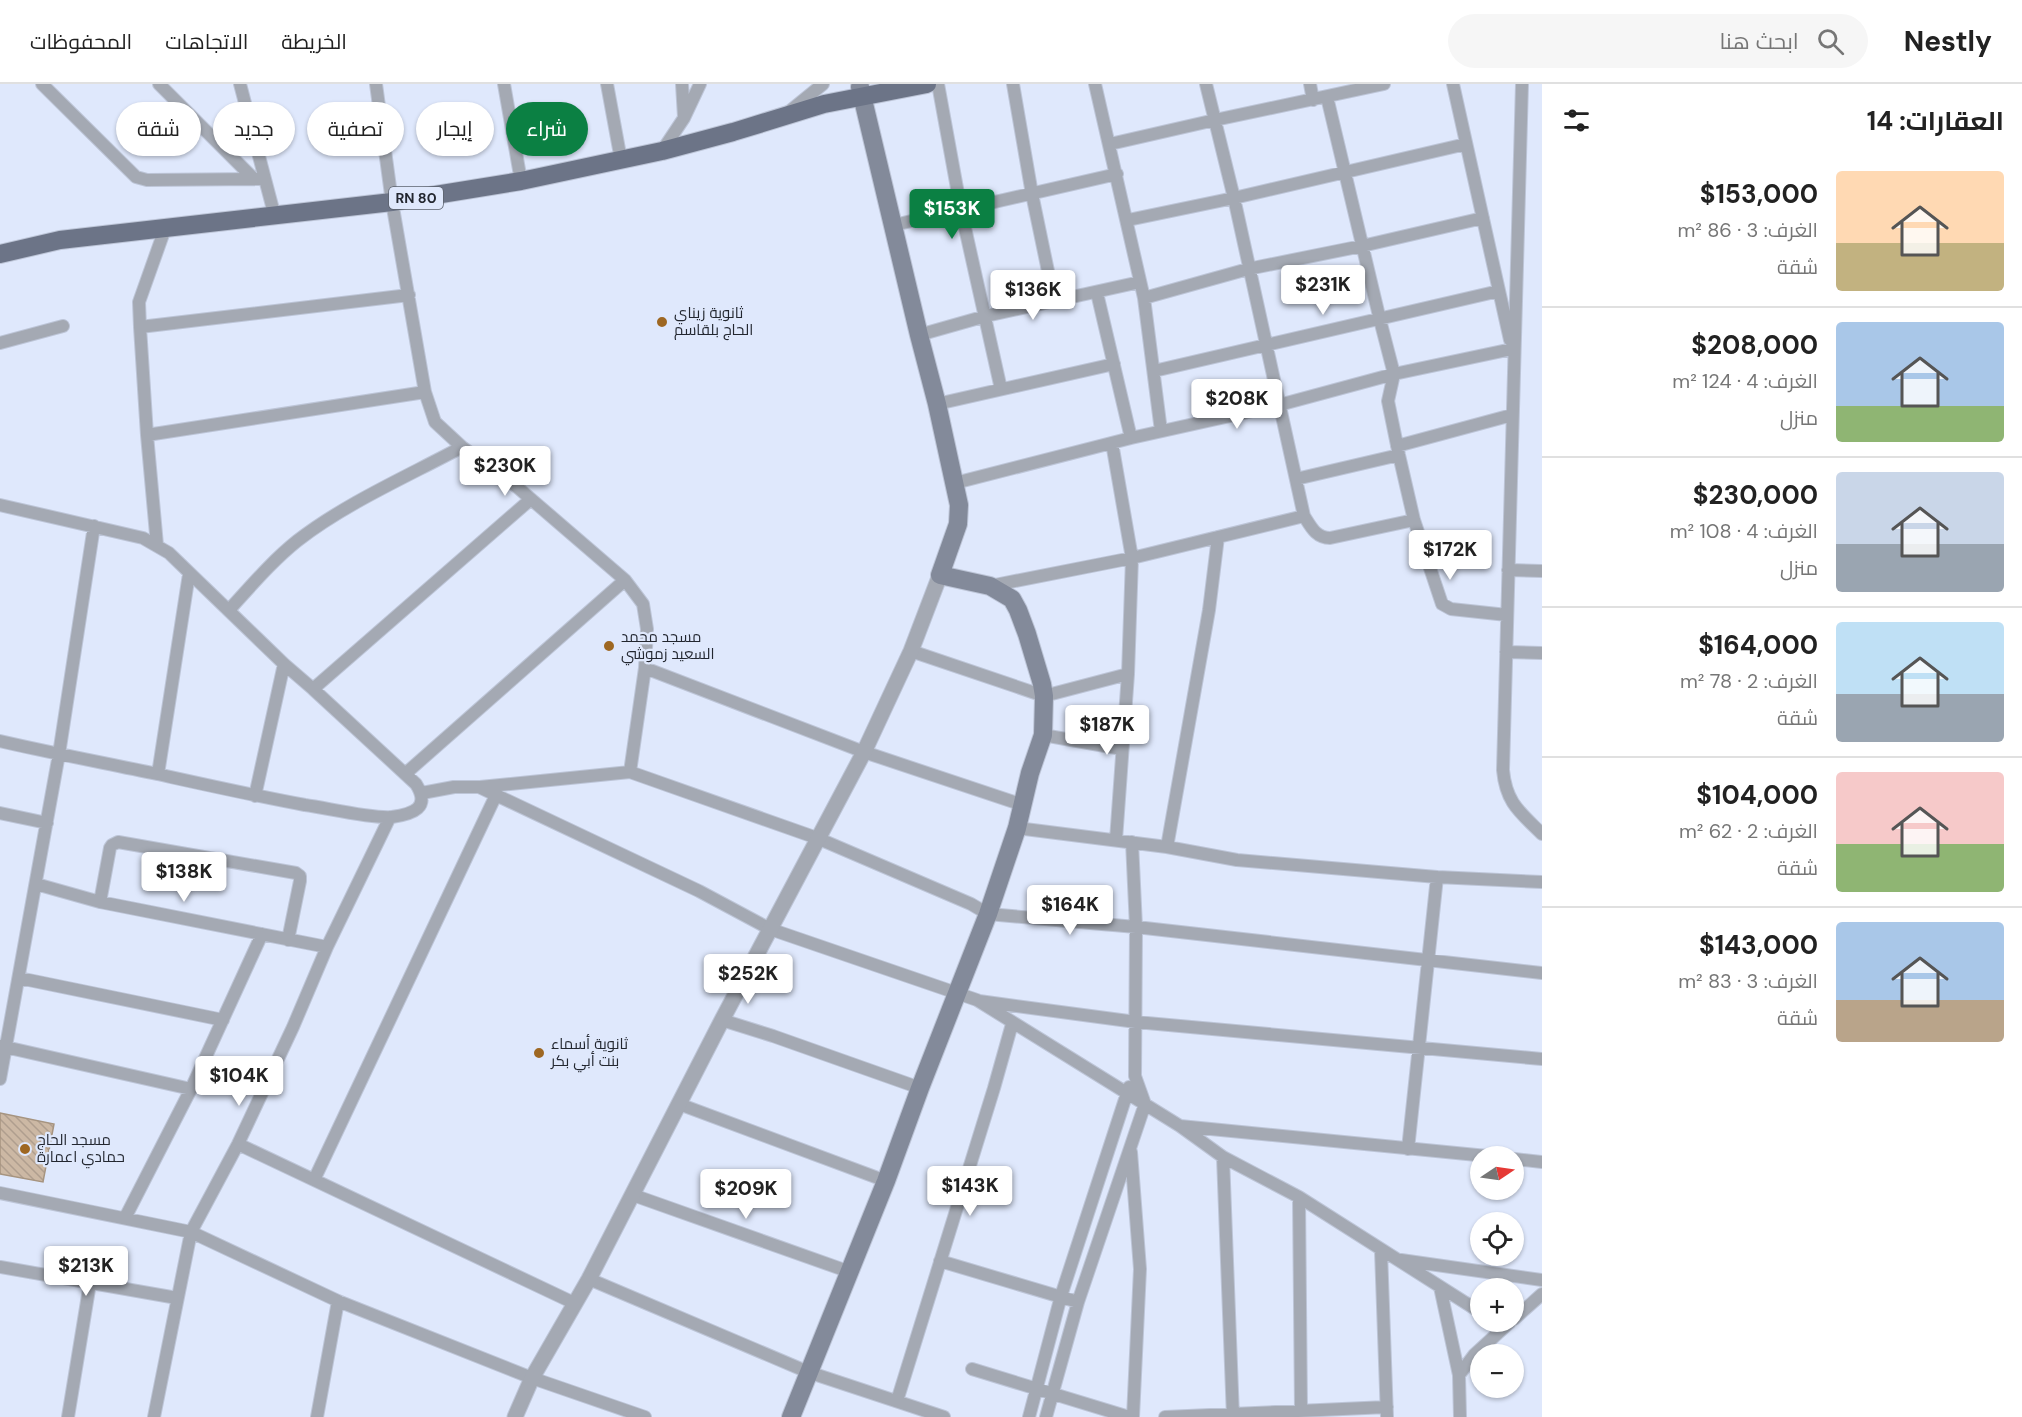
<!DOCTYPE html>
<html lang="ar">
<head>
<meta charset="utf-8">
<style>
	:root { --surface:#fff; --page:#f6f6f6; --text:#222; --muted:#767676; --line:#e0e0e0; --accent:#0b8043 }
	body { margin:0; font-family:"DM Sans",Cairo,sans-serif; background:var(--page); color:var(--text); direction:rtl; height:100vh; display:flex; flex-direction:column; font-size:22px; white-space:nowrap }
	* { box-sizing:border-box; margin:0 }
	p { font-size:20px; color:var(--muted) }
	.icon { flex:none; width:33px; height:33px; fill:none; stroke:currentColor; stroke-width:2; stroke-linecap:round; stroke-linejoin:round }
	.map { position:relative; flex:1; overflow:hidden; direction:ltr }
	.panel { display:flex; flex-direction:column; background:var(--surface); width:480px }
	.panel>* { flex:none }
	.top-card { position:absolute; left:18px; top:18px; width:570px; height:54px; direction:rtl; display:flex; gap:12px }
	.needle { width:39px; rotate:77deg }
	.tools { position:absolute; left:1470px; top:1062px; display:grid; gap:12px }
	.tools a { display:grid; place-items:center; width:54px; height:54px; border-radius:50%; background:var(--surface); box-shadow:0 2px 4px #0004; font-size:30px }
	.price { position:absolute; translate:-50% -51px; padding:0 14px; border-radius:6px; background:#fff; color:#222; font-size:20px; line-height:39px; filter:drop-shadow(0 2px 3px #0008) }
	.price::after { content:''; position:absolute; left:50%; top:36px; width:18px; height:14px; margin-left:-9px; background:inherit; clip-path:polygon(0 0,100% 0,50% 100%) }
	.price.active { background:var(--accent); color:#fff }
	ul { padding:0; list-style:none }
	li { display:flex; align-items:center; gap:18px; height:150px; padding:0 18px }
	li+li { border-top:2px solid var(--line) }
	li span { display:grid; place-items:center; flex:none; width:168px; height:120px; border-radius:6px; color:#555 }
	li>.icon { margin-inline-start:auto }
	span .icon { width:72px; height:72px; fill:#fffc; stroke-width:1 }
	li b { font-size:26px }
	h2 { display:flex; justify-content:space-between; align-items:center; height:72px; padding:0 18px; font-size:26px }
	.tag { padding:0 21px; border-radius:27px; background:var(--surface); box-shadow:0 2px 4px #0004; font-size:21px; line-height:54px }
	.tag.active { background:var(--accent); color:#fff }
	header { display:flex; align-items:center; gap:36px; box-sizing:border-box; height:84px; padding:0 30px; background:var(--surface); border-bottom:2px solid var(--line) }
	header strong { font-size:28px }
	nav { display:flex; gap:33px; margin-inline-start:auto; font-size:21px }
	.search { width:420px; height:54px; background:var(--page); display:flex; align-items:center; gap:15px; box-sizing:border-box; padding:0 21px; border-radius:33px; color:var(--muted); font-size:22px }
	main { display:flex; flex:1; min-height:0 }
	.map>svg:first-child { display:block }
	.building { fill:url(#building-back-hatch); stroke:#a69480; stroke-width:1.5 }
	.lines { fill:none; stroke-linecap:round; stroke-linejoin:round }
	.minor-casing { stroke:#bdc5d7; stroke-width:14 }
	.tertiary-casing { stroke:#bdc5d7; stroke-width:17 }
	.secondary-casing { stroke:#bdc5d7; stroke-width:20 }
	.primary-casing { stroke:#bdc5d7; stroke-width:20 }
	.minor { stroke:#a4a9b3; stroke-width:12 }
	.tertiary { stroke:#a4a9b3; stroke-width:15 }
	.secondary { stroke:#838a9a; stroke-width:18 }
	.primary { stroke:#6c7487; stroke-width:18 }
	.poi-dot { fill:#9e6722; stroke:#dfe8fc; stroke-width:2 }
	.labels { text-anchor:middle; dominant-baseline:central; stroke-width:4.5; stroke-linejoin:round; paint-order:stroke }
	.shield { fill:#dfe8fc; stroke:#5b616d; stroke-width:1.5 }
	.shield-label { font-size:14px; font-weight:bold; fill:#232730 }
	.poi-label { font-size:15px; fill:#232730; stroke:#dfe8fc; text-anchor:start }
</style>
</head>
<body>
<header>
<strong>Nestly</strong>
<div class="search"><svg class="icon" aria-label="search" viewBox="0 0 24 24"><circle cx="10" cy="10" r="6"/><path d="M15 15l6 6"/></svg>ابحث هنا</div>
<nav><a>الخريطة</a><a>الاتجاهات</a><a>المحفوظات</a></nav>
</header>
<main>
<section class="panel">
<h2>العقارات: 14<svg class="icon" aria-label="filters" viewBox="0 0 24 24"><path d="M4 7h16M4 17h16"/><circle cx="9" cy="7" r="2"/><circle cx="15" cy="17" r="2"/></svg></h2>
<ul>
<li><span style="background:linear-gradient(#ffd9b3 60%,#c2b280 0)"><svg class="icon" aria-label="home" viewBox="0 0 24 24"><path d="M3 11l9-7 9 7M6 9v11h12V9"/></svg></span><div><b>$153,000</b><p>الغرف: 3 · 86 m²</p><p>شقة</p></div></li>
<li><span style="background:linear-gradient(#a9c7e8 70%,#8fb573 0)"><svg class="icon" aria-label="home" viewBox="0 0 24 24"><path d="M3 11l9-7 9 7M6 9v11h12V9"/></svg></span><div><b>$208,000</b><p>الغرف: 4 · 124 m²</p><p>منزل</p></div></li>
<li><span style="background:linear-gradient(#c9d6e8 60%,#9aa5b1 0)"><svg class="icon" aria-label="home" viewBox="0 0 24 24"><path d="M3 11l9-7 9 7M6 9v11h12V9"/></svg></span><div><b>$230,000</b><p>الغرف: 4 · 108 m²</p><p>منزل</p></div></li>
<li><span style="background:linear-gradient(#bfe0f5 60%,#9aa5b1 0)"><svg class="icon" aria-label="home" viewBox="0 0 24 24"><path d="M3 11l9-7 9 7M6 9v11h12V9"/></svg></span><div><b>$164,000</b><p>الغرف: 2 · 78 m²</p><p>شقة</p></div></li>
<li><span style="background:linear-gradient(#f6c9c9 60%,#8fb573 0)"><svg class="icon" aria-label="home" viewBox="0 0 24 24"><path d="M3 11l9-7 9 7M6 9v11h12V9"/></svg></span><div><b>$104,000</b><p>الغرف: 2 · 62 m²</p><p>شقة</p></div></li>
<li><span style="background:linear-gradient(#a9c7e8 65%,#b9a48a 0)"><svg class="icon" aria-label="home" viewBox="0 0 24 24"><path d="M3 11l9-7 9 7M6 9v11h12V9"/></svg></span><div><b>$143,000</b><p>الغرف: 3 · 83 m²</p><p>شقة</p></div></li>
</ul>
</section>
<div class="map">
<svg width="1542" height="1333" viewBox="0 0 1542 1333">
	<defs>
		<pattern id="building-back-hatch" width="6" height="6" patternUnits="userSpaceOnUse" patternTransform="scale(1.5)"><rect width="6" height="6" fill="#ccb8a4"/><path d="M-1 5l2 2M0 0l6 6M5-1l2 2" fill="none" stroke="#af9e8e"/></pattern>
	</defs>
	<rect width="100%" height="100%" fill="#dfe8fc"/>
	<path class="building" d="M0,1029L54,1040L43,1098L0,1090Z"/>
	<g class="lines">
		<g class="minor-casing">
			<path id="minor" d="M42,0L136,93L147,96L264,95
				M159,0L254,95
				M240,0L275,133
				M376,0L392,118L425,308L435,338L462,363L517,403L625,496L643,520L647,545L645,584L630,688L480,703
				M504,0L521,97
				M607,0L621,76
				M682,0L684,33
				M938,0L961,126L1001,305
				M1013,0L1032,110L1054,216
				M1095,0L1144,214L1161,347
				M1206,0L1234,114L1304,432C1311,443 1316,454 1330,454L1414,436
				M1310,0L1313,16
				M1453,0L1510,256
				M1522,0L1503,686C1506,719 1520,728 1542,750
				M1327,13L1380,236L1394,290L1388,317L1399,371L1414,436L1442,520L1451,525L1507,531
				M790,27L823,0
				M1110,60L1215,36L1384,0
				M662,67L684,34L700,0
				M1128,136L1234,114L1466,60
				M894,141L1117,90
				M1097,209L1131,354
				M1144,214L1248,185L1362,162L1483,134
				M140,243L139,218L166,142
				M919,251L986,232L1140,198
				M0,259L63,242
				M1154,287L1499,207
				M937,320L1114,280
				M147,351L425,308
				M1397,362L1512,331
				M1296,395L1399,371
				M955,399L1131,354L1279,321L1394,290L1512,265
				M0,421L143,454L169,469L284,580L313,605L416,700C431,724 413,730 392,733C372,735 327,724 305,721C256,712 207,701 157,690C105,679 52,669 0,657
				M157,461L147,351L140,243L409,211
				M1508,486L1542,487
				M990,502L1132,474L1304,432
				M229,526C251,502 272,477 297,457C346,419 408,392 462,363
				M911,567L1044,612L1128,590L1132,474L1112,359
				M1506,568L1542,569
				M645,584L864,668L1023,721
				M313,605L531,415
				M1043,651L1122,665
				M630,688L817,754L971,820L988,830L1136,843L1542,889
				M158,690L189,490
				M405,690L625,496
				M422,709L454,703H479L699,807L770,845L977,916L1180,1042L1223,1073L1299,1113L1480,1228
				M255,712L284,580
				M0,729L47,739
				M1017,744L1167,763L1237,776L1437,793L1542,798
				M1116,756L1128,590
				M1167,763L1209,526L1218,453
				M36,800L100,818L327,863
				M100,818L110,764L112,761L118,758L296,789L300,792V797L288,856
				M19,894L223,936
				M979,917L1136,938L1542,975
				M722,936L773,952L920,1004
				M1,962L191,1005
				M0,995L59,670L94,442
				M679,1020L886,1097
				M1180,1042L1487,1072
				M238,1060L574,1219
				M1408,1065L1437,793
				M1131,1068L1140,1185L1133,1333
				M1223,1073L1233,1333
				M1514,1075L1542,1078
				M314,1096L496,711
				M0,1109L191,1148L338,1217L532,1294L645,1333
				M633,1111L850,1188
				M1299,1113L1301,1327
				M125,1134L191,1005L262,850
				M1381,1167L1387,1333
				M1401,1176L1542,1196
				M940,1177L1078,1218
				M0,1183L177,1214
				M589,1195L808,1288L944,1333
				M1440,1203L1459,1291
				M1514,1235L1542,1210
				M972,1285L1129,1333
				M897,1317L994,1004L1012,940
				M68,1333L90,1199
				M154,1333L191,1148L238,1060L293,943L327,863L390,733
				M317,1333L338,1217
				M1029,1333L1061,1212L1129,1003
				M1046,1333L1078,1218L1145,1020L1135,992L1136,843L1132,758
				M1165,1333L1387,1323
				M1460,1333L1459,1291L1474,1271L1510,1238"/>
		</g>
		<g class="tertiary-casing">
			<path id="tertiary" d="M515,1333L532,1294L589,1195L722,936L864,668L911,567L940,491"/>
		</g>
		<g class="secondary-casing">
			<path id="secondary" d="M791,1333L886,1097L920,1004L988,830L1017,744L1030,689L1043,651L1044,612L1042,600L1027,550L1018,526L1012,515L990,502L940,491L958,440L959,421L937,320L919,251L860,3"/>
		</g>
		<g class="primary-casing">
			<path id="primary" d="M0,170L60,156L392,118L521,97L662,67L733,48L824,20L927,0"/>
		</g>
		<use href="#minor" class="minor"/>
		<use href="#tertiary" class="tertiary"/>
		<use href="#secondary" class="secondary"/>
		<use href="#primary" class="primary"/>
	</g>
	<g class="poi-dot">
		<circle cx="662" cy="238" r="6"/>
		<circle cx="609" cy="562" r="6"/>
		<circle cx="539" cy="969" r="6"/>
		<circle cx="25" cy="1065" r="6"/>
	</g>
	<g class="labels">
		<rect class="shield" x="389" y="103" width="54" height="22" rx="4.5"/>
		<g class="shield-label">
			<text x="416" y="114">RN 80</text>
		</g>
		<g class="poi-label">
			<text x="674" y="229">ثانوية زيناي<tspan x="674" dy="17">الحاج بلقاسم</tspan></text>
			<text x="621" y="553">مسجد محمد<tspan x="621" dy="17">السعيد زموشي</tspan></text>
			<text x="551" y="960">ثانوية أسماء<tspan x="551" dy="17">بنت أبي بكر</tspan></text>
			<text x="37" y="1056">مسجد الحاج<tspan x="37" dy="17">حمادي اعمارة</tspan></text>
		</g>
	</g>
</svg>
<div class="tools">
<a><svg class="needle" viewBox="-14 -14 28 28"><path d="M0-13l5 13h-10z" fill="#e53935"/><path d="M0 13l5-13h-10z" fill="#767676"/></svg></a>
<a><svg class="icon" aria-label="locate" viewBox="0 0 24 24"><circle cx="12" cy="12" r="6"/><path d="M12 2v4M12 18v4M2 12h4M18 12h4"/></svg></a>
<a>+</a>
<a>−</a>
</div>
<b class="price active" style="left:952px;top:156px">$153K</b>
<b class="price" style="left:1323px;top:232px">$231K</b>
<b class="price" style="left:1033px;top:237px">$136K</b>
<b class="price" style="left:1237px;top:346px">$208K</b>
<b class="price" style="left:505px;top:413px">$230K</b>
<b class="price" style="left:1450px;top:497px">$172K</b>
<b class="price" style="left:1107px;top:672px">$187K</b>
<b class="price" style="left:184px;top:819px">$138K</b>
<b class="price" style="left:1070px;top:852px">$164K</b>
<b class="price" style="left:748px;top:921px">$252K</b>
<b class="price" style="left:239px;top:1023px">$104K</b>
<b class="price" style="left:970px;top:1133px">$143K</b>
<b class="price" style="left:746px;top:1136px">$209K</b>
<b class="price" style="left:86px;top:1213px">$213K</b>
<div class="top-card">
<a class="tag active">شراء</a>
<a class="tag">إيجار</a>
<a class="tag">تصفية</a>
<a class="tag">جديد</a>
<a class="tag">شقة</a>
</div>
</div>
</main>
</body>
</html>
